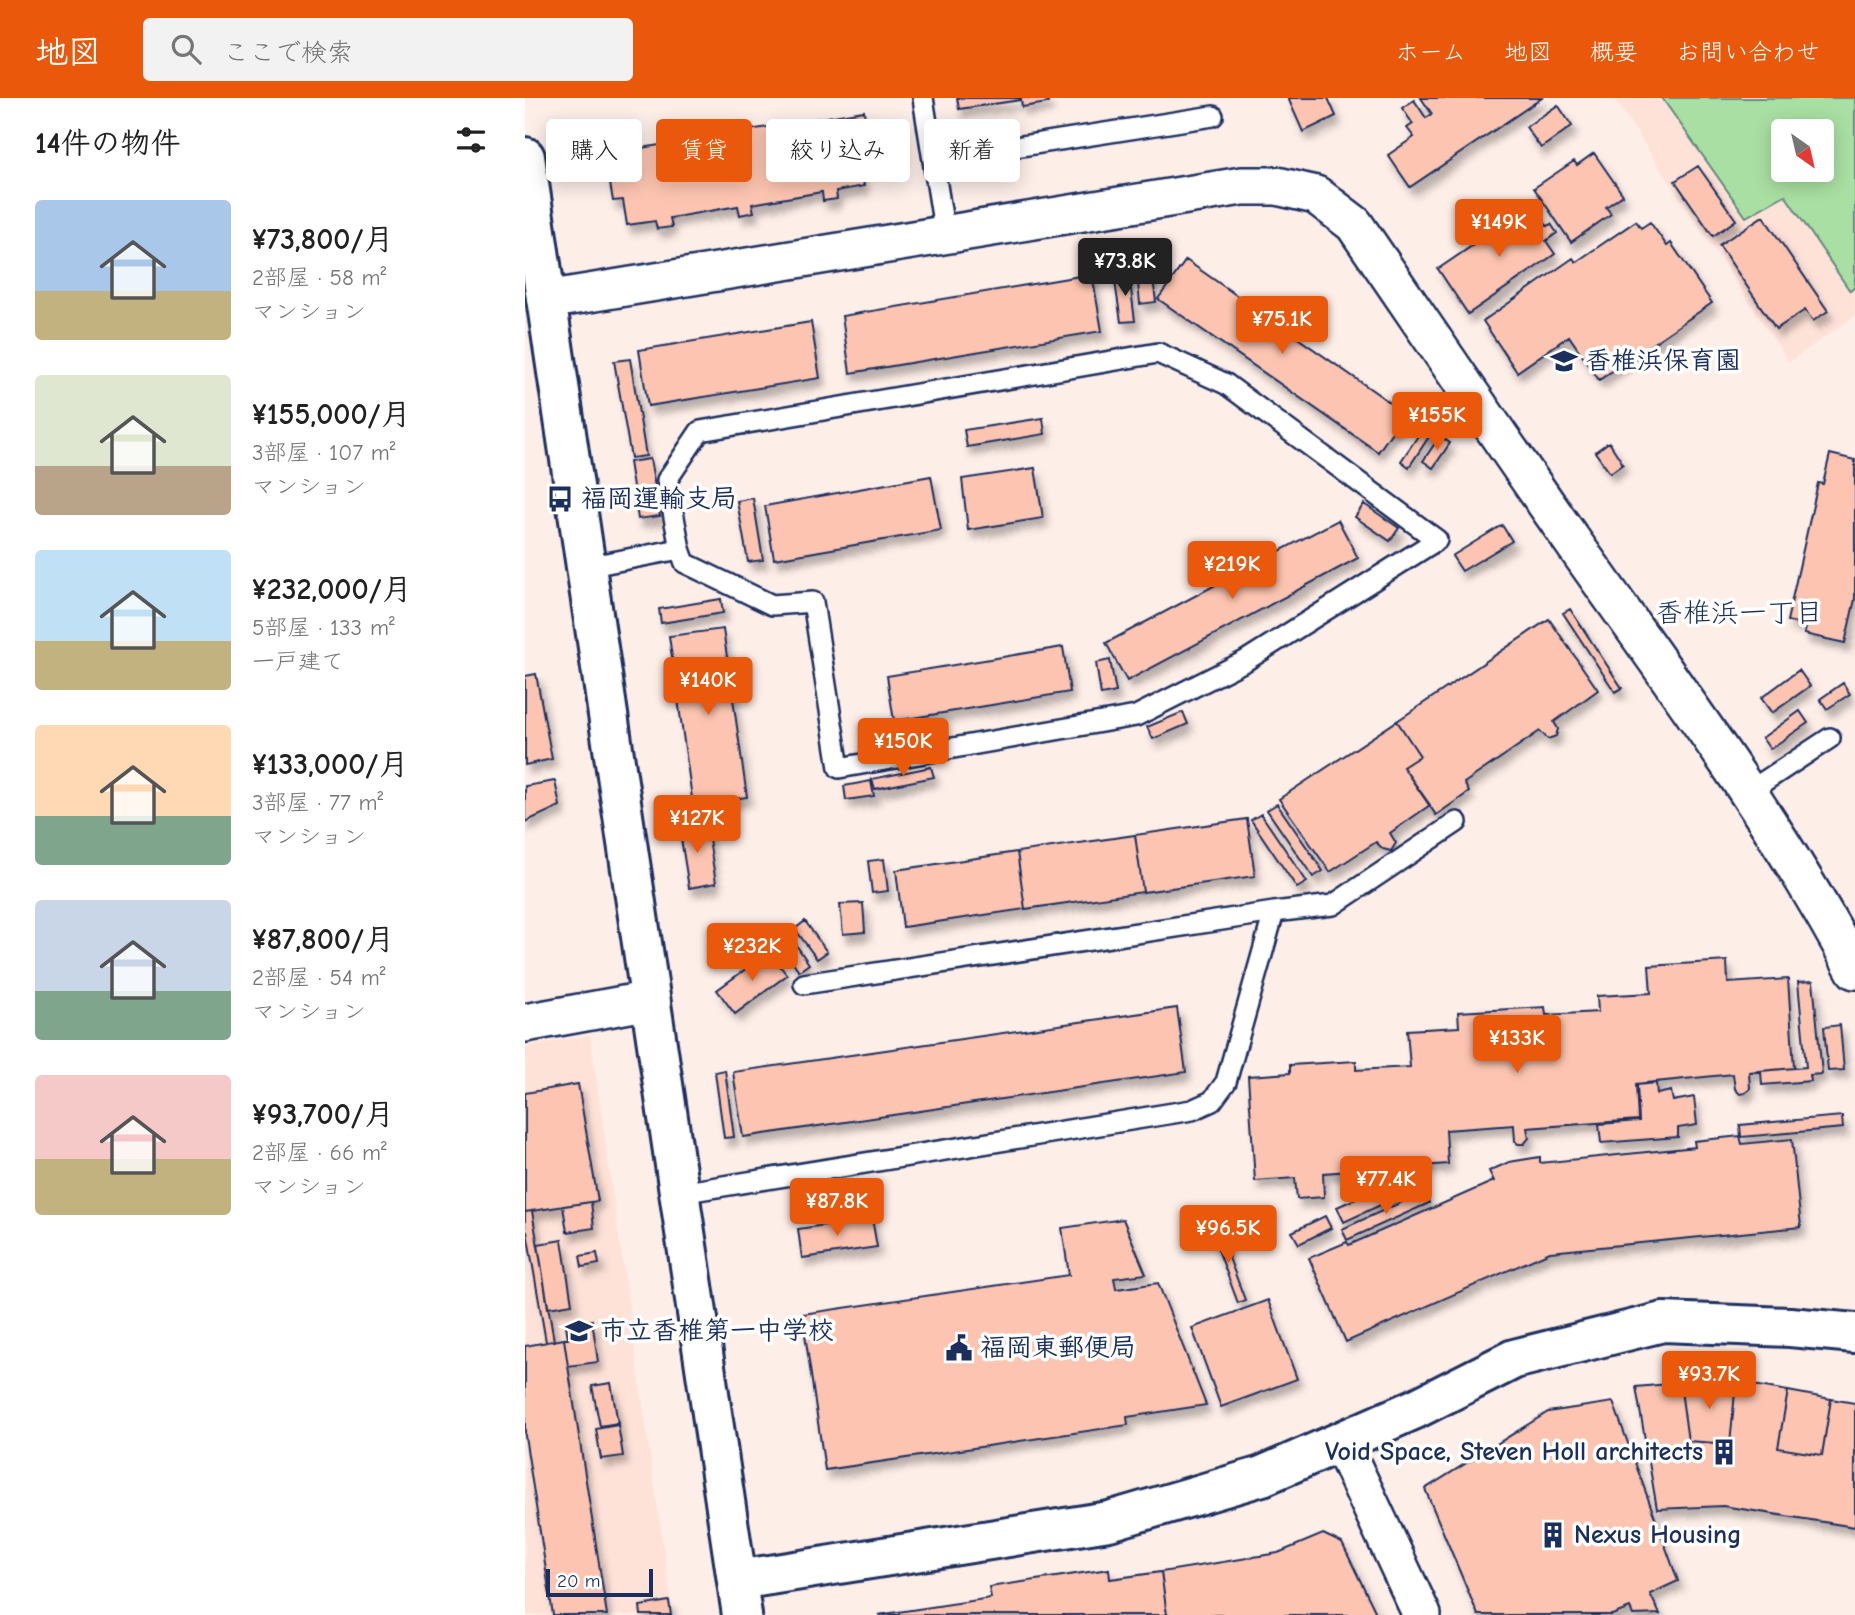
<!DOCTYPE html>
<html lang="ja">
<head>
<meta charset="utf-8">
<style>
	:root { --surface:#fff; --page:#f2f2f2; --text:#222; --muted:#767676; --accent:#ea580c }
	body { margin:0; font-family:"Comic Neue","Klee One",sans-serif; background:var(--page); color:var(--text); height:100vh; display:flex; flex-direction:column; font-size:26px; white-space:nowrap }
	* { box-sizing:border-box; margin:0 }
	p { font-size:23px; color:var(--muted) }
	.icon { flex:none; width:38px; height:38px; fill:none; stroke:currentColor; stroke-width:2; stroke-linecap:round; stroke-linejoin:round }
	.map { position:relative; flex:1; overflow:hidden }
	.drawer { display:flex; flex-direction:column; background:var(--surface); width:525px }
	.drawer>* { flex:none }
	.top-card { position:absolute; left:21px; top:21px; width:665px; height:63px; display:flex; gap:14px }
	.needle { width:46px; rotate:146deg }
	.fabs { position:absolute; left:1246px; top:21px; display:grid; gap:14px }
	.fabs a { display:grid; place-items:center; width:63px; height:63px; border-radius:7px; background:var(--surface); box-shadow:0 4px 18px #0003; font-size:35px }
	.scale { position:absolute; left:21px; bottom:18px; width:107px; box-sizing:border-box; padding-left:7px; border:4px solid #1b2f5e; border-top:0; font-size:19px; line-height:24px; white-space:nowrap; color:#1b2f5e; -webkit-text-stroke:5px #fff; paint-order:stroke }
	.price { position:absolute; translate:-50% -60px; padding:0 16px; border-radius:7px; background:var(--accent); color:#fff; font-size:23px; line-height:46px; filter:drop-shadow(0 2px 4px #0008) }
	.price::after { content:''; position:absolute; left:50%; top:42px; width:21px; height:16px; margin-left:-10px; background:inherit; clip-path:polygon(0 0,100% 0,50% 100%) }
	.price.on { background:#222; color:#fff }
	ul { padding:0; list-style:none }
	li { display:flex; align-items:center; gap:21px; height:175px; padding:0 35px }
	li span { display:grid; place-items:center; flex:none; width:196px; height:140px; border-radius:7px; color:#555 }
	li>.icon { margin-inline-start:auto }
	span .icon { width:84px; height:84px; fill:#fffc; stroke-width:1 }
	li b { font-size:30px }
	h2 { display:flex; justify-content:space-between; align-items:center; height:84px; padding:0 35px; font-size:30px }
	.pill { padding:0 24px; border-radius:7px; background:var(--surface); box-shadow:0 4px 18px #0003; font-size:24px; line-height:63px }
	.pill.on { background:var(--accent); color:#fff }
	header { display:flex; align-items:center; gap:42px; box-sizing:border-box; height:98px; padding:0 35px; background:var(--accent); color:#fff }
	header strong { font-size:33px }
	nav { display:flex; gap:38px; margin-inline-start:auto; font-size:24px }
	.search { width:490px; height:63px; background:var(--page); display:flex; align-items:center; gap:18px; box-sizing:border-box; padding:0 24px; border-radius:7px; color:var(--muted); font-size:26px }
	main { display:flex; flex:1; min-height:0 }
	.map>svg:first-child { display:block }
	.built { fill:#fee2d8; fill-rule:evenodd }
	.green { fill:#a9dfa2; stroke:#628780; stroke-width:2; fill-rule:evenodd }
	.building { fill:#fdc5b1; stroke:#1b2f5e; stroke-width:2; filter:url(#shadow) }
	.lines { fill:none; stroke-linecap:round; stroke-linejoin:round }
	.service-casing { stroke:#1b2f5e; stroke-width:24 }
	.minor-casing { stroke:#1b2f5e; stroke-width:42 }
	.tertiary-casing { stroke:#1b2f5e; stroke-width:44 }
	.service { stroke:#fff; stroke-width:19 }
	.minor { stroke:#fff; stroke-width:37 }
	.tertiary { stroke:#fff; stroke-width:38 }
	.labels { text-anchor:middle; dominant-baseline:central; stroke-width:7; stroke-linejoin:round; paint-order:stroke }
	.poi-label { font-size:26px; font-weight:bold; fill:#1b2f5e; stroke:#fff; text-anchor:start }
	.neighbourhood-label { font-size:28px; fill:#1b2f5e; stroke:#fff }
</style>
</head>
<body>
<header>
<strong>地図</strong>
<div class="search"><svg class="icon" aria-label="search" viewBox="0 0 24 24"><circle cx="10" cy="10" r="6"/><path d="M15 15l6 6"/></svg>ここで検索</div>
<nav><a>ホーム</a><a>地図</a><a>概要</a><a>お問い合わせ</a></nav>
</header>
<main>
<section class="drawer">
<h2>14件の物件<svg class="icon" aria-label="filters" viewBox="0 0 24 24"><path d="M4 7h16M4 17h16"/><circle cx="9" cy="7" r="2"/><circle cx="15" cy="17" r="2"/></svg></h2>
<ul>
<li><span style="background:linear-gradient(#a9c7e8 65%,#c2b280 0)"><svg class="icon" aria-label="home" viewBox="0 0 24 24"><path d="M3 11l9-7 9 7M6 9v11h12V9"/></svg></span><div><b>¥73,800/月</b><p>2部屋 · 58 m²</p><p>マンション</p></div></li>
<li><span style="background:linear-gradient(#dfe7d0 65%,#b9a48a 0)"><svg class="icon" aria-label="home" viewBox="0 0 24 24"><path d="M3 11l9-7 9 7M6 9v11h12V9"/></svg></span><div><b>¥155,000/月</b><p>3部屋 · 107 m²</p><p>マンション</p></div></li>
<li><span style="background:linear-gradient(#bfe0f5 65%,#c2b280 0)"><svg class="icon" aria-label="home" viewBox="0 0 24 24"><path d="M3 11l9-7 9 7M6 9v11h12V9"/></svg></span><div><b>¥232,000/月</b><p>5部屋 · 133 m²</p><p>一戸建て</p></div></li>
<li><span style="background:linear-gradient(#ffd9b3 65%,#7fa58c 0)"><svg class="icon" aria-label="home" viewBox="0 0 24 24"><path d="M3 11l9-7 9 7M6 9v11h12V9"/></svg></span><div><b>¥133,000/月</b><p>3部屋 · 77 m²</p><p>マンション</p></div></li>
<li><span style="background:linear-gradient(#c9d6e8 65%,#7fa58c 0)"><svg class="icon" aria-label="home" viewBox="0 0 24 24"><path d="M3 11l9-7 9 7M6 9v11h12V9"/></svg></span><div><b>¥87,800/月</b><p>2部屋 · 54 m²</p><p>マンション</p></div></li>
<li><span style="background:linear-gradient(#f6c9c9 60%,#c2b280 0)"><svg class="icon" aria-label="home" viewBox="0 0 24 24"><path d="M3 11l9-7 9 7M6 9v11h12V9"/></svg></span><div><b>¥93,700/月</b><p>2部屋 · 66 m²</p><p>マンション</p></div></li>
</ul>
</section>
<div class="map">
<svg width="1330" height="1517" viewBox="0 0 1330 1517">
	<defs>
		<filter id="shadow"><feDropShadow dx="4.5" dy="8" stdDeviation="3.5" flood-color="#0004"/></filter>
	</defs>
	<rect width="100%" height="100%" fill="#feeee8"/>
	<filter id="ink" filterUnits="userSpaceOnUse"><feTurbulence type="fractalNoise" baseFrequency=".0143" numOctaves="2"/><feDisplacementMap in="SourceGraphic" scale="14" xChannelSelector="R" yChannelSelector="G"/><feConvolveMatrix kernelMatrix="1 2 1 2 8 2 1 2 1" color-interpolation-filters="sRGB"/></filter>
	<g filter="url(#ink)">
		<path class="built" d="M1089,0H1330V218L1264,264ZM1258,33H1297V72H1258Z
			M65,937L148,1517H0V949Z"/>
		<path class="green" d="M1137,0H1330V189L1325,193L1260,97L1221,119ZM1258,33H1297V72H1258Z"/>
		<path class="building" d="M432,0H522L523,5L497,9L496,2L434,11Z
			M763,0H803L811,18L778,34Z
			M896,0H1017L885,89L863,57L889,39L882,30L888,26L877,10L889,2L901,20L907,16Z
			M1033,7L1047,28L1016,50L1001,29Z
			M339,13L346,63L335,65L339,88L311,93L312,101L298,103L297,94L238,104L227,106L229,114L215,117L213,108L145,120L147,129L132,131L130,123L102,127L98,102L88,103L80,56Z
			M1069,55L1098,97L1081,109L1086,116L1046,144L1009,90L1049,63L1052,67Z
			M1173,68L1211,122L1188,138L1150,83Z
			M1007,107L1022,128L1026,126L1032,135L1021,143L1030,156L943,216L913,171Z
			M1238,118L1303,213L1288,223L1280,212L1251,231L1194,147Z
			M1111,123L1116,130L1125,124L1142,148L1146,145L1187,205L1074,282L1044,238L992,274L958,223L1048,160L1051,164Z
			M661,162L880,315L853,354L633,201Z
			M627,173L631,204L615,206L612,175Z
			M567,176L577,233L325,275L317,218Z
			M604,176L610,223L596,224L589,177Z
			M286,224L295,280L123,308L114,252Z
			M105,261L121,358L106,360L89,263Z
			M518,320L520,336L442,349L439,332Z
			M901,326L909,331L884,369L876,363Z
			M915,338L925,345L908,370L898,363Z
			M1084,344L1098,366L1085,375L1070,354Z
			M1305,356L1330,362V501L1320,545L1279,536L1281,527L1262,523L1293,385L1298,386Z
			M125,361L135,418L113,421L104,364Z
			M510,370L518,420L443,432L437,381Z
			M406,378L416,432L249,461L240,408Z
			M228,400L238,462L223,464L212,403Z
			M839,406L874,430L865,443L830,419Z
			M813,422L833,460L602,583L581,545Z
			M977,427L987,443L937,473L927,458Z
			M196,501L198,515L136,525L134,511Z
			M1045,511L1097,590L1090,594L1038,515Z
			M1024,521L1073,592L1029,624L1033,631L1031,638L1023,641L1015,633L939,685L944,694L911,717L878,669L895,658L872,623Z
			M198,531L222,699L168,707L144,538Z
			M538,549L545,594L369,623L362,578Z
			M585,562L591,594L576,597L571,565Z
			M1274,572L1285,588L1247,615L1236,600Z
			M11,576L27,661L0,667V578Z
			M1318,585L1325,596L1302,611L1295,601Z
			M1275,613L1283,625L1245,651L1237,640Z
			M658,614L663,626L628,641L622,629Z
			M872,623L895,658L878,669L905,707L865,735L871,745L866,753L858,751L851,744L805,774L754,701Z
			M406,669L409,679L350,691L347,681Z
			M30,683L35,708L0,724V688Z
			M346,683L349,698L321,702L319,688Z
			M752,706L798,773L788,779L742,712Z
			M736,716L782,784L772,790L726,722Z
			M722,721L730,778L618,794L610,737Z
			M181,723L191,785L164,790L154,728Z
			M610,737L618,794L500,811L492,754Z
			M492,754L500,811L378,829L371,772Z
			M359,761L363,793L347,795L343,763Z
			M338,805L340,834L318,836L315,806Z
			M280,823L302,854L292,861L270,831Z
			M263,835L284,866L274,873L253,842Z
			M244,854L262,877L210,916L192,892Z
			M1202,863L1203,885L1263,881L1269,970L1224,974L1225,991L1220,995L1215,996L1210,991L1208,976L1111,986L1113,1022L1002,1030L1004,1040L999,1046H993L990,1043L989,1027L921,1032L923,1066L798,1075L799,1099L772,1101L770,1080L730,1083L723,978L765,975V967L831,963V972L885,969L882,932L934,929L933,914L1020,909L1021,917L1073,914L1072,898L1126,895L1124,868Z
			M1288,883L1297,976L1285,977L1286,983L1237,987L1236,973L1281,969L1273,884Z
			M652,910L661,974L218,1039L208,974Z
			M1315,927L1319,972L1303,973L1299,929Z
			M200,972L209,1039L199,1040L190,974Z
			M1131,985L1132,996L1146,993L1148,1003L1169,999L1172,1027L1153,1030V1039L1076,1045L1074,1026L1114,1023L1112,987Z
			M53,986L73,1103L0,1114V995Z
			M1317,1018L1318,1030L1216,1039L1215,1027Z
			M1215,1038L1217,1046L1267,1041L1276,1129L1025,1154L821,1244L784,1160L822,1144L824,1147L969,1083L964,1073L984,1064L1015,1059V1065L1170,1049L1169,1043Z
			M870,1083L877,1097L819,1124L812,1109Z
			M899,1094L904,1105L822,1142L817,1131Z
			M66,1104L69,1130L42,1134L38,1108Z
			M7,1113L29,1243L21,1244L2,1134L0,1135V1114Z
			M800,1118L806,1130L774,1146L767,1134Z
			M347,1120L352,1149L277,1160L273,1131Z
			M598,1121L621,1176L589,1180L591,1191L633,1185L681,1307L602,1319L603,1327L300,1372L277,1216L544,1177L537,1130Z
			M692,1128L720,1202L713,1205L685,1130Z
			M37,1142L47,1206L23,1210L13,1146Z
			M72,1155L74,1166L57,1169L55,1158Z
			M743,1202L772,1281L696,1309L667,1230Z
			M67,1222L73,1264L43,1268L39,1241H43L41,1227Z
			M39,1241L43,1268L82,1517H28L0,1338V1248Z
			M1211,1284L1263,1293L1253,1350L1297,1357L1306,1301L1330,1305V1429L1198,1408L1132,1411L1111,1289L1155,1285L1163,1343L1205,1346Z
			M1211,1284L1205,1346L1163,1343L1155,1285Z
			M86,1285L93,1325L75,1328L67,1288Z
			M1263,1293L1306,1301L1297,1357L1253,1350Z
			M1088,1304L1153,1483L1125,1496L1135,1516L1108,1517L1105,1510L1087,1517H953L900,1391L1023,1314Z
			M93,1327L98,1358L76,1361L71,1331Z
			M798,1436L817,1445L852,1517H642L636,1474L753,1455Z
			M584,1471L585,1481L636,1474L642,1517H353L466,1500L464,1489Z
			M144,1503L146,1517H116L115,1508Z"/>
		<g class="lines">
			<g class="service-casing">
				<path id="service" d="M398,0L420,137
					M408,62L688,18
					M633,255L701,286L912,442L720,563L611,618L314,670L288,504L247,507L160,465L155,451L142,382L175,333Z
					M61,469L155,451
					M1223,694L1305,640
					M279,886L749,814L808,807L932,724
					M155,1095L667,1012L687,1003L701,984L749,814"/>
			</g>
			<g class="minor-casing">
				<path id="minor" d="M21,202L717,88H752L791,97L829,126C901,231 972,336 1045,440C1144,581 1249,719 1330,872
					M0,925L126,902
					M816,1344L897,1517"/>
			</g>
			<g class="tertiary-casing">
				<path id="tertiary" d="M0,59L217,1517
					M213,1482L584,1423L737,1378L890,1311L989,1261L1138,1224L1265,1229L1330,1235"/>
			</g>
			<use href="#service" class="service"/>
			<use href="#minor" class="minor"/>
			<use href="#tertiary" class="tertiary"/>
		</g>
	</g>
	<defs>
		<g id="school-bare" transform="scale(2.1)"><path d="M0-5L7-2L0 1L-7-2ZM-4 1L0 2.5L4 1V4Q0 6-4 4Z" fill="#1b2f5e" stroke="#fff" stroke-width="2.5" paint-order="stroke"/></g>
		<g id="bus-bare" transform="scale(2.1)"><path d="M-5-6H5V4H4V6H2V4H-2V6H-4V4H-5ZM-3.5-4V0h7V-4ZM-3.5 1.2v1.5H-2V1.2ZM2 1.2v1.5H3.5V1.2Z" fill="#1b2f5e" stroke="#fff" stroke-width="2.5" paint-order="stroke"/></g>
		<g id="civic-bare" transform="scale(2.1)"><path d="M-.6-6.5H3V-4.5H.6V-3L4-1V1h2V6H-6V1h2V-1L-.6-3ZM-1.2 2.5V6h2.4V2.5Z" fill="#1b2f5e" stroke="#fff" stroke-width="2.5" paint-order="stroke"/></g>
		<g id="building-bare" transform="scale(2.1)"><path d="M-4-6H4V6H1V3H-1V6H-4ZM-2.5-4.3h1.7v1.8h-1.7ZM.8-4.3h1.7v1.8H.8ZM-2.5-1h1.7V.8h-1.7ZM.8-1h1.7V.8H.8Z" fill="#1b2f5e" stroke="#fff" stroke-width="2.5" paint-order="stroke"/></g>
	</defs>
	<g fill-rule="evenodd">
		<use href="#school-bare" x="1039" y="263"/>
		<use href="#bus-bare" x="35" y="401"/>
		<use href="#school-bare" x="54" y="1233"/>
		<use href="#civic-bare" x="434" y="1250"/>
		<use href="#building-bare" x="1199" y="1354"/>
		<use href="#building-bare" x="1028" y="1437"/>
	</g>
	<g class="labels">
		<g class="poi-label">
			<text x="1060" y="263">香椎浜保育園</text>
			<text x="56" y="401">福岡運輸支局</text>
			<text x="75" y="1233">市立香椎第一中学校</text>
			<text x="455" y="1250">福岡東郵便局</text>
			<text x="1178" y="1354" text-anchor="end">Void Space, Steven Holl architects</text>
			<text x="1049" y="1437">Nexus Housing</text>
		</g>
		<g class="neighbourhood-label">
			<text x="1214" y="515">香椎浜一丁目</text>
		</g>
	</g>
</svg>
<div class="fabs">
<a><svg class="needle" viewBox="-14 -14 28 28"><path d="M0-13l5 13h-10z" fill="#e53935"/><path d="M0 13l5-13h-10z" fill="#767676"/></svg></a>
</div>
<div class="scale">20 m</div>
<b class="price" style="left:974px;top:161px">¥149K</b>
<b class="price on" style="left:600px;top:200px">¥73.8K</b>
<b class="price" style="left:757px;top:258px">¥75.1K</b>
<b class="price" style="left:912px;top:354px">¥155K</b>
<b class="price" style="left:707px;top:503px">¥219K</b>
<b class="price" style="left:183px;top:619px">¥140K</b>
<b class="price" style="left:378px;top:680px">¥150K</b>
<b class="price" style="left:172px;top:757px">¥127K</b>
<b class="price" style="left:227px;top:885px">¥232K</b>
<b class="price" style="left:992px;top:977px">¥133K</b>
<b class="price" style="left:861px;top:1118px">¥77.4K</b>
<b class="price" style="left:312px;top:1140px">¥87.8K</b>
<b class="price" style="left:703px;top:1167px">¥96.5K</b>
<b class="price" style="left:1184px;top:1313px">¥93.7K</b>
<div class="top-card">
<a class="pill">購入</a>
<a class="pill on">賃貸</a>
<a class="pill">絞り込み</a>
<a class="pill">新着</a>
</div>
</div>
</main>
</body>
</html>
